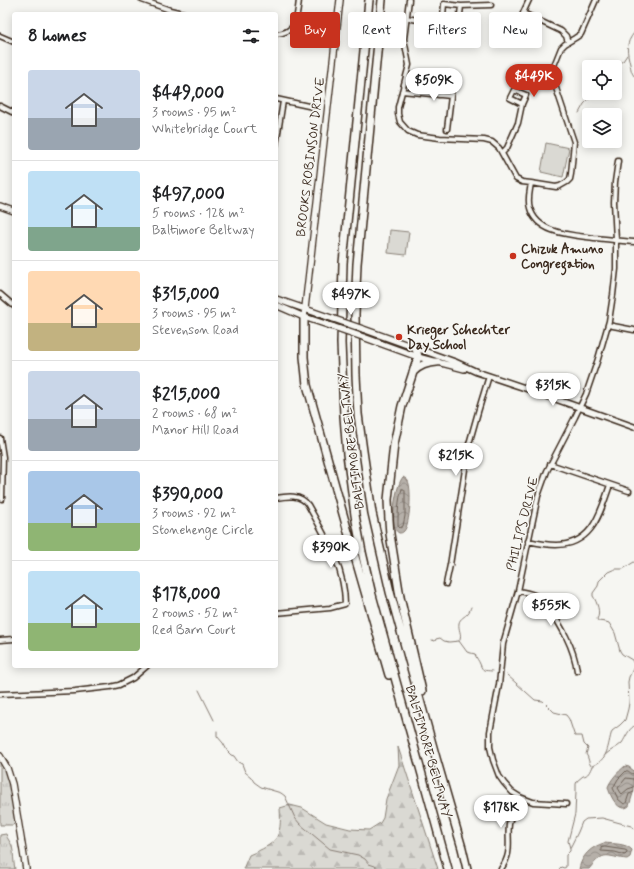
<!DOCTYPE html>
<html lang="en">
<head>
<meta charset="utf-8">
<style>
	:root { --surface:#fff; --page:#f6f6f6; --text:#202124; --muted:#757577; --line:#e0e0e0; --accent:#c8321e }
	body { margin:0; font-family:Mynerve,sans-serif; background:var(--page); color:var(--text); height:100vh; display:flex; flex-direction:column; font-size:15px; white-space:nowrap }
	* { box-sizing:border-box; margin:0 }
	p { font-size:13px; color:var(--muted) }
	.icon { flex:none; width:22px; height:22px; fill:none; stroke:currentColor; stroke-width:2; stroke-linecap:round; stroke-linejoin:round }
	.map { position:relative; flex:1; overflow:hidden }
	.sheet { position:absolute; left:12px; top:12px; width:266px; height:656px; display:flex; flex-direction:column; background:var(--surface); border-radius:4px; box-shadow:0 2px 10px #0003 }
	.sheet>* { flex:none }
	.guide { position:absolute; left:290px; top:12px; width:284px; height:36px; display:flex; gap:8px }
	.buttons { position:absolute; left:582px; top:60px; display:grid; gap:8px }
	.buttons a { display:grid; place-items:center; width:40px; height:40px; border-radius:4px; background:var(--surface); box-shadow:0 2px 10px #0003; font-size:20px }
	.price { position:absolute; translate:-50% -34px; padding:0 9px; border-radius:14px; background:#fff; color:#222; font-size:13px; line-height:26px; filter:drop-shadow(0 1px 2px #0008) }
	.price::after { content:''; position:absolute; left:50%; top:24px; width:12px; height:9px; margin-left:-6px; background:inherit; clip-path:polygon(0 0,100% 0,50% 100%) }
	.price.active { background:var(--accent); color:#fff }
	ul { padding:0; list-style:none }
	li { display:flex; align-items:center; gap:12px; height:100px; padding:0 16px }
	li+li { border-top:1px solid var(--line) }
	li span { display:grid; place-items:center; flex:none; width:112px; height:80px; border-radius:4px; color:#555 }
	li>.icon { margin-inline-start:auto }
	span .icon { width:48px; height:48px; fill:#fffc; stroke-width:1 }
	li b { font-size:17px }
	h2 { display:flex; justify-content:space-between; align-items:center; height:48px; padding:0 16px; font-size:17px }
	.tag { padding:0 14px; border-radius:4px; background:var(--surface); box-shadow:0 2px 10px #0003; font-size:14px; line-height:36px }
	.tag.active { background:var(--accent); color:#fff }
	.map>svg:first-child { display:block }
	.grass { fill:url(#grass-tufts); stroke:#8a8278 }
	.forest { fill:url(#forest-firs); stroke:#8a8278 }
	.park { fill:#dad9d3; stroke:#8a8278 }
	.water { fill:url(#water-waves); stroke:#857a71 }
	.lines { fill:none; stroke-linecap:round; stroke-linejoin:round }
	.shore { stroke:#6c6056; stroke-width:1 }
	.stream { stroke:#857a71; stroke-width:1 }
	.minor-casing { stroke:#3b2a1e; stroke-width:7 }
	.tertiary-casing { stroke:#3b2a1e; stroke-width:8 }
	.secondary-casing { stroke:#3b2a1e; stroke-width:8 }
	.motorway-casing { stroke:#3b2a1e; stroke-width:10 }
	.minor { stroke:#f6f6f2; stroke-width:4 }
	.tertiary { stroke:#f6f6f2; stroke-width:5 }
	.secondary { stroke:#f6f6f2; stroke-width:5.5 }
	.motorway { stroke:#f6f6f2; stroke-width:7 }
	.secondary-bridge-casing { stroke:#3b2a1e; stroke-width:8; stroke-linecap:butt }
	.secondary-bridge { stroke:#f6f6f2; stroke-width:5.5 }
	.poi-dot { fill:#c8321e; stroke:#f6f6f2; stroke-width:1.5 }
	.labels { text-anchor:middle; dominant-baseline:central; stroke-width:3; stroke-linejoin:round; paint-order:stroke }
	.street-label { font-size:13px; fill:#3b2a1e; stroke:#f6f6f2 }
	.poi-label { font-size:13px; font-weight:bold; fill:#3b2a1e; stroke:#f6f6f2; text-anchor:start }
</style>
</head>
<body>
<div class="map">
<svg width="634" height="869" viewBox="0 0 634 869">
	<defs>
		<pattern id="grass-tufts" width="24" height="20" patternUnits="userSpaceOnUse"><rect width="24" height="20" fill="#dad9d3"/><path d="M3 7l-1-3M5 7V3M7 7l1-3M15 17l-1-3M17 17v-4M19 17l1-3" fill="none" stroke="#bcbab5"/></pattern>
		<pattern id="forest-firs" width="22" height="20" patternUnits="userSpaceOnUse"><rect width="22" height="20" fill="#dad9d3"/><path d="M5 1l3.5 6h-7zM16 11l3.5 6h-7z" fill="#bcbab5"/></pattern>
		<pattern id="water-waves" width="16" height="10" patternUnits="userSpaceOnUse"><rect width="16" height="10" fill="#b6b0a9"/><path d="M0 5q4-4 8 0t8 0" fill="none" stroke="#958f89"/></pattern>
	</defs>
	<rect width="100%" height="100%" fill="#f6f6f2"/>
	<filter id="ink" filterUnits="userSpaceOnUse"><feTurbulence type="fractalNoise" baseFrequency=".025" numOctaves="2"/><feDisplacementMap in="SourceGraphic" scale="8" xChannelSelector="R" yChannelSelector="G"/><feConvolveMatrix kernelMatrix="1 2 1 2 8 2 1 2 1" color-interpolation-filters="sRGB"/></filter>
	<g filter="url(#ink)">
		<path class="grass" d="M0,761C11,780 13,802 15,823L13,825H0Z
			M6,834C7,839 10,841 12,846C14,853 13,861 15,869H0V835Z"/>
		<path class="forest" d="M398,747L438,869H243L249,855C277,843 282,839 280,808L290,805L302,808L326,823L350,829L369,830L380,823L383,818L386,799L399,765Z"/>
		<path class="park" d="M546,143L569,148L563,177L541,172Z
			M390,230L409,232L406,255L388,253Z"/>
		<path class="water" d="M403,477C406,479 406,478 408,481C412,489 410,525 404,531C402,533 401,533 399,533C396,531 396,531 395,528C391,518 396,485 403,477Z
			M625,766L629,767L634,771V790L629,806C619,814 610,796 608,787C611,779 618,772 625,766Z
			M604,843C613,844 626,843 632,850L630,857L627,859C606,857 605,849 589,869H579C582,855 591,847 604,843Z"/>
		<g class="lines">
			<path class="shore" d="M402,489H404L405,491V516L403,526L400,528L398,526C398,514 398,500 402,489Z
				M634,774C630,774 629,770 626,771L618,779L613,788L618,799L624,804L626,803L629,794L634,792
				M634,779L626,778L618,788L621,793L622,794L628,789L634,787
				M605,847L625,850L627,851V853L625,855L615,852L601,851V848Z"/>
			<path class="stream" d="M634,33C625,44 627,51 630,64C631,69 631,72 634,76
				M613,67L617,64L623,61L627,55
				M579,113L584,104L595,93
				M634,562L623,569H615L608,572L599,581L598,586L593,593V596C597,602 601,613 597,619L598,621L606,622L609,623L615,633L620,651L622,654L632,660L634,664
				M432,640L435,641L436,639L440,638L444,641L449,642L459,641
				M460,640C462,633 458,630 459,623C460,618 465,617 468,613C470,611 470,609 471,607
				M459,641L467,652L475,654C476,658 479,661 480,664C483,672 484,670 492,671
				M507,675L535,700L543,701L554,712L566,715L569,719L574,734L575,736H582L584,744L588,748L586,754C589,758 588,762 591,766
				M199,690L214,720
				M217,731V736L223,743L228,752L231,755L234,756L238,762L242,764L245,772L251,777L254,782L261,787L281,793L285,796L295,818L300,824L330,849L358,855L365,859L369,864L375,866L379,869
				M605,755C610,750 617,748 622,743C626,737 628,730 634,726
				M570,848L578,832L582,822L586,819L602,818L631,826L634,828
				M559,869L561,867L564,868L566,867V855L570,851V848L568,841L575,814L576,791V784L577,781L583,776C588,776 590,771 592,766C609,759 607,747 612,731L620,725L625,720L628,709L629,703L628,682L629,677L634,667"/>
			<g class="minor-casing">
				<path id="minor" d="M142,0L170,10L187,14
					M409,0L404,39L409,65L398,107V114L400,122L408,131L417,135L440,138L484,140L492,142L499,148L516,179L522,182L531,183C530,191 527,200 530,208C537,234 572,235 594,238C607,239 621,241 634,242
					M529,0L523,13L561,31L566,36L568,42
					M461,6L491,5
					M407,18C423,21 427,22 443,16L444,4L461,6L459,23L453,22L443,16
					M276,34C297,33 297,17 299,0
					M0,36L14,42
					M402,91L451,96L447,129
					M438,95L439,83L452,84L451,96
					M276,99L313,107
					M0,106L14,113
					M276,145L283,101
					M502,153L507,148L518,123L522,104L526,95L514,90L510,98L522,104
					M531,183L556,187L560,186L567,182L570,179L571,174L574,142L553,79V68L561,48L565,44L575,38L581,34L596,0
					M0,294L14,306
					M608,325L634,330
					M0,438L3,457L2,499
					M550,464L629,491
					M276,498C287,496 301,494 308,505C325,536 345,568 345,604L330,608L276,613
					M528,541C537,543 547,545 556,545C593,545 600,513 610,485
					M446,584L450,565L469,444L478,412L489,376
					M518,591C531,593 539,595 548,606C561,626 574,647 577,671
					M0,640L14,639
					M0,694L75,691L110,687L119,685L133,678L147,666
					M566,804L533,802L520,797L512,792L504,783L499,776L493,760L490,747V732L499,685L503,644L518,591L538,496L547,471L575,417L586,394L598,359L609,321L613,295L616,269V240L614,202L615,182L618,161
					M501,869C513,852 507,842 509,824C511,814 515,806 520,797"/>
			</g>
			<g class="tertiary-casing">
				<path id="tertiary" d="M416,348L455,362L477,372L522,387L634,427
					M418,357L437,362L464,369"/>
			</g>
			<g class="secondary-casing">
				<path id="secondary" d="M0,206L14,211
					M276,299L334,319
					M276,305L304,317L334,327
					M304,317L340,0
					M363,329L416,348
					M363,337L418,357
					M0,756L7,768L12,784L26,869"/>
			</g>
			<g class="motorway-casing">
				<path id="motorway" d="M369,0L343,263L341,343L344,416L347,454L355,515L362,552L372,595L436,825L448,869
					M382,0L357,264L355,314L356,375L358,414L363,451L372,513L390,592L436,758L462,848L467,869
					M304,317V357L307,385L355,557L389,675
					M416,348L418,357L402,406L394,444L390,481L388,500L389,520L390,534L400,597L422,691
					M413,372C420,365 426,363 437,362"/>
			</g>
			<use href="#minor" class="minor"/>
			<use href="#tertiary" class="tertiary"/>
			<use href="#secondary" class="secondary"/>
			<use href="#motorway" class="motorway"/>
			<g class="secondary-bridge-casing">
				<path id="secondary-bridge" d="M334,319L363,329
					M334,327L363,337"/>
			</g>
			<use href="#secondary-bridge" class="secondary-bridge"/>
		</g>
	</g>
	<g class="poi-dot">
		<circle cx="513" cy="256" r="4"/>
		<circle cx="399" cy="337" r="4"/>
	</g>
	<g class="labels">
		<g class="street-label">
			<text transform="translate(311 157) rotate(-83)">BROOKS ROBINSON DRIVE</text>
			<text transform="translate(352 441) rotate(-97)">BALTIMORE BELTWAY</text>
			<text transform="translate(523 524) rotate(-76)">PHILIPS DRIVE</text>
			<text transform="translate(428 752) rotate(74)">BALTIMORE BELTWAY</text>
		</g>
		<g class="poi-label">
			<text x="521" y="249">Chizuk Amuno<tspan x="521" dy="15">Congregation</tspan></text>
			<text x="407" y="330">Krieger Schechter<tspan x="407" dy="15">Day School</tspan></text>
		</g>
	</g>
</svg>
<div class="buttons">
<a><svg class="icon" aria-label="locate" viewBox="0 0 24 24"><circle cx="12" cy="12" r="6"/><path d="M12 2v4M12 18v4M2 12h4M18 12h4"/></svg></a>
<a><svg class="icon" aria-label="layers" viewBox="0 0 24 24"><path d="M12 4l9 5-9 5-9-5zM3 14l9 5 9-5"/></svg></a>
</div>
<b class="price active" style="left:534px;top:98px">$449K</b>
<b class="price" style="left:434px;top:102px">$509K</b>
<b class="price" style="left:351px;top:316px">$497K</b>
<b class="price" style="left:553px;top:407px">$315K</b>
<b class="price" style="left:456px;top:477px">$215K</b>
<b class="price" style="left:331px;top:569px">$390K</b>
<b class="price" style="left:551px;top:627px">$555K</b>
<b class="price" style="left:501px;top:829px">$178K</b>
<div class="guide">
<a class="tag active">Buy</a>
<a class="tag">Rent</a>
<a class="tag">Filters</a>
<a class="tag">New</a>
</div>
<section class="sheet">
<h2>8 homes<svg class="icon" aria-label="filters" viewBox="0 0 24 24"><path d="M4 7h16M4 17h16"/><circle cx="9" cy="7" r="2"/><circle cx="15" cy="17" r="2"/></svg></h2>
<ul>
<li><span style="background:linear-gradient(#c9d6e8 60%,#9aa5b1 0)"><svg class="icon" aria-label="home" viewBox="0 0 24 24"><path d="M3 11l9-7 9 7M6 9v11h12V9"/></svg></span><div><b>$449,000</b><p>3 rooms · 95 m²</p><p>Whitebridge Court</p></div></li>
<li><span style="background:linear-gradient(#bfe0f5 70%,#7fa58c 0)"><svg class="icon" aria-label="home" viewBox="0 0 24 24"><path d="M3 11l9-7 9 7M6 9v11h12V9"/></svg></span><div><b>$497,000</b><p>5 rooms · 128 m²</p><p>Baltimore Beltway</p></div></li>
<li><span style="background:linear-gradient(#ffd9b3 65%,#c2b280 0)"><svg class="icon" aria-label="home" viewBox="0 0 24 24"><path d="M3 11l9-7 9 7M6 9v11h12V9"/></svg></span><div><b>$315,000</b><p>3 rooms · 95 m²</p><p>Stevenson Road</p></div></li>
<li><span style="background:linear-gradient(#c9d6e8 60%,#9aa5b1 0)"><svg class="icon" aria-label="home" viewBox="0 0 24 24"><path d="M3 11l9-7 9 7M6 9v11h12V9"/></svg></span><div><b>$215,000</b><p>2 rooms · 68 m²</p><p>Manor Hill Road</p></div></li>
<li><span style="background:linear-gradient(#a9c7e8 65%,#8fb573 0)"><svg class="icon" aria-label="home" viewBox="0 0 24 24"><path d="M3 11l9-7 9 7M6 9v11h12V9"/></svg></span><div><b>$390,000</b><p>3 rooms · 92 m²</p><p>Stonehenge Circle</p></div></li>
<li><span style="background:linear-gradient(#bfe0f5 65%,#8fb573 0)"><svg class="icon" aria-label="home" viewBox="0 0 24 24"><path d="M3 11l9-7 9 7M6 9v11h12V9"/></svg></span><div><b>$178,000</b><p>2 rooms · 52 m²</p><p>Red Barn Court</p></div></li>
</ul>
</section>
</div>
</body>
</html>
